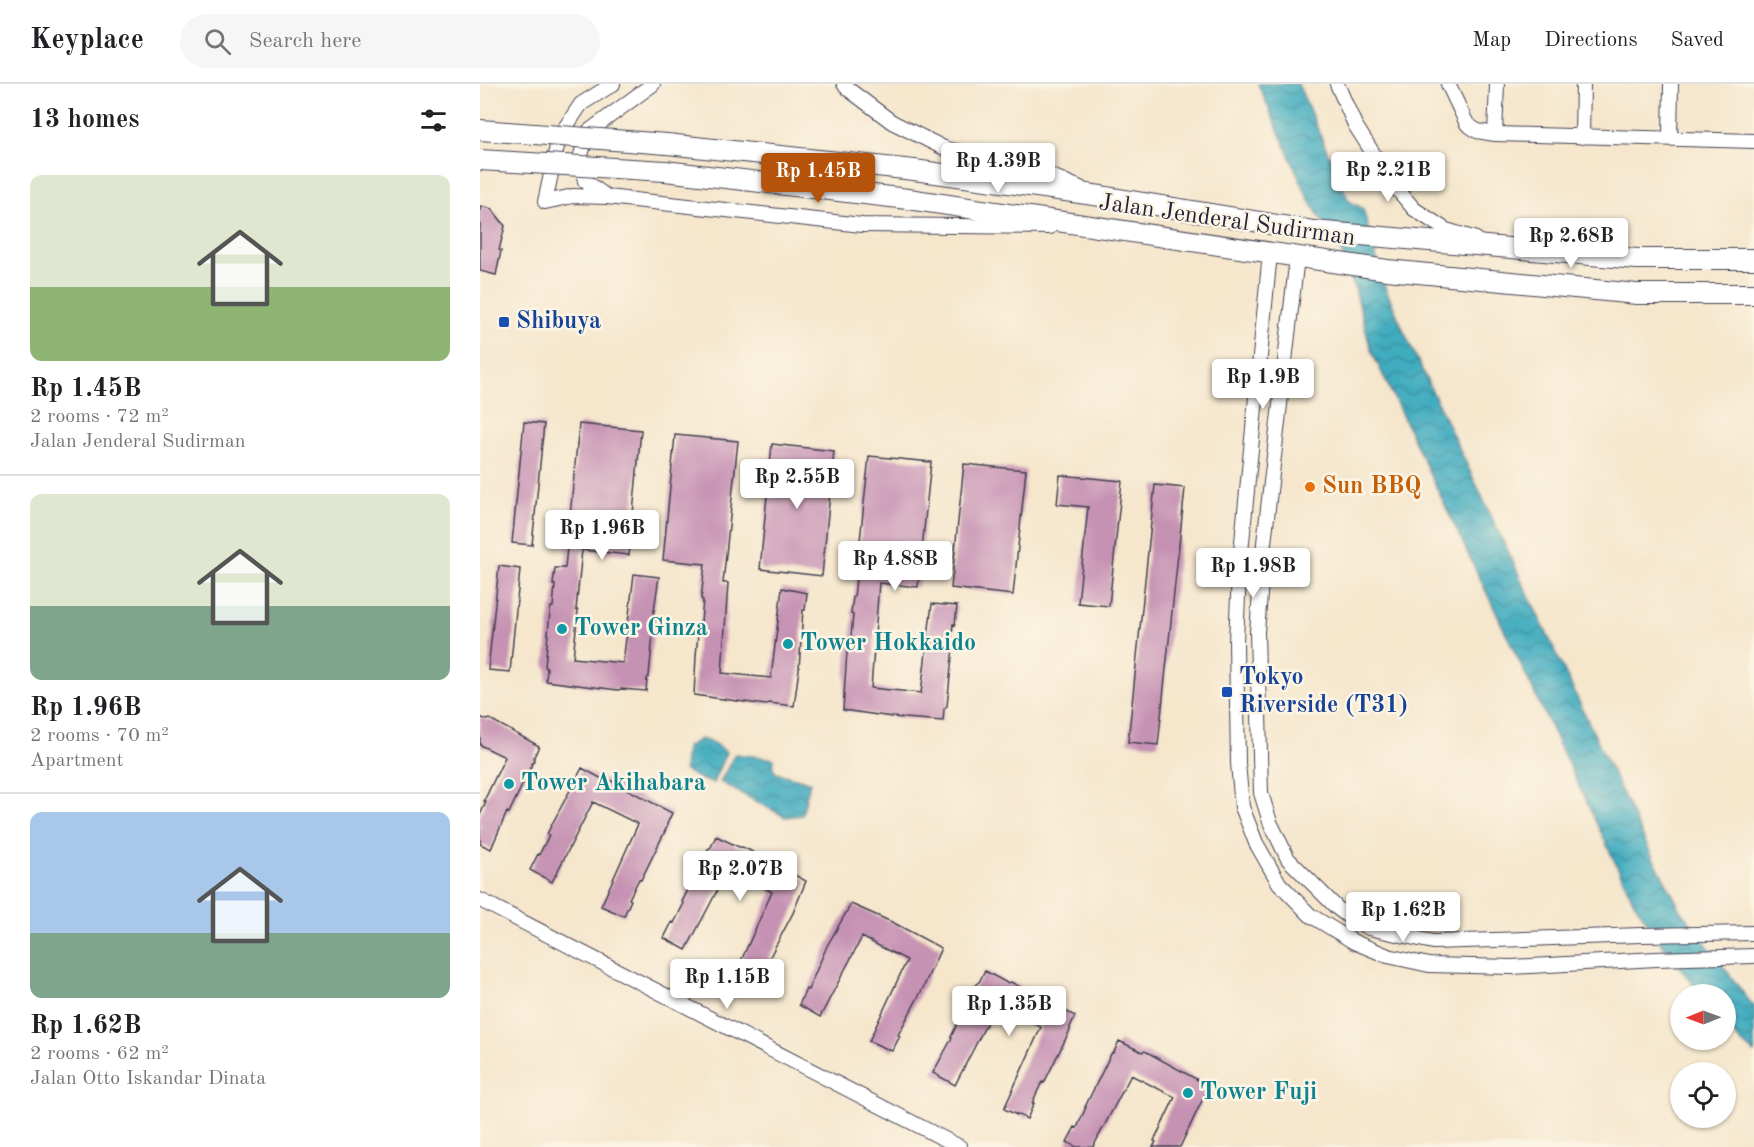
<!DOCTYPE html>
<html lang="en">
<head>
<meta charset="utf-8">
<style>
	:root { --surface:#fff; --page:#f6f6f6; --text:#202124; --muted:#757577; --line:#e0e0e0; --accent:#b45309 }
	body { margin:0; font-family:"Old Standard TT",serif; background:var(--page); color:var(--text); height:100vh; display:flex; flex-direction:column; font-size:22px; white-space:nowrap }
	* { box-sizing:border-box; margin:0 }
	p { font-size:20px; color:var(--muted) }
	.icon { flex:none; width:33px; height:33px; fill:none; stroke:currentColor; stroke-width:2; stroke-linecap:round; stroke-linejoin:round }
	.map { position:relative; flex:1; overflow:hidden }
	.panel { display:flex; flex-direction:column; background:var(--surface); width:480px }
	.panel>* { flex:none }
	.needle { width:39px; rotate:269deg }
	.fabs { position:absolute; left:1190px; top:900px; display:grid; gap:12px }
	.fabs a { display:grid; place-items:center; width:66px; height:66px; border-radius:50%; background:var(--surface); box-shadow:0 2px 4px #0004; font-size:30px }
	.price { position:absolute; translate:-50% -51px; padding:0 14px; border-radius:6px; background:#fff; color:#222; font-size:20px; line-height:39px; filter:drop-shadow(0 2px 3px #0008) }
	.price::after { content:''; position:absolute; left:50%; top:36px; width:18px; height:14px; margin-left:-9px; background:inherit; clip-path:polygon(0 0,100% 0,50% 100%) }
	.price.current { background:var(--accent); color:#fff }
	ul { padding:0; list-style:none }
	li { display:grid; align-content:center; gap:12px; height:318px; padding:0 30px }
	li+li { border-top:2px solid var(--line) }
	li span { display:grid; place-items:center; height:186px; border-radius:12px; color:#555 }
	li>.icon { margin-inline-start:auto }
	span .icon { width:108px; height:108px; fill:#fffc; stroke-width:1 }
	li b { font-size:26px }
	h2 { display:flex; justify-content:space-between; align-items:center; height:72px; padding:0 30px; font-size:26px }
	header { display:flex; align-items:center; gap:36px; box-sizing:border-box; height:84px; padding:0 30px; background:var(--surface); border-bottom:2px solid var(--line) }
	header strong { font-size:28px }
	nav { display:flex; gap:33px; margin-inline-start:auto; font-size:21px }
	.search { width:420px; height:54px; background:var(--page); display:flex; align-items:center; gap:15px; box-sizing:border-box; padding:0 21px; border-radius:33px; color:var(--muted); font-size:22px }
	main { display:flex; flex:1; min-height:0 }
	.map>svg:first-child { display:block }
	.water { fill:url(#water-waves); stroke:#31677d; stroke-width:1.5 }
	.building { fill:#c692b3 }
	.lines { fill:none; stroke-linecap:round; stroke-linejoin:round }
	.minor-casing { stroke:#423f51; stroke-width:16 }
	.secondary-casing { stroke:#423f51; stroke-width:22 }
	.minor { stroke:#fff; stroke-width:14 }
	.secondary { stroke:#fff; stroke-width:20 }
	.secondary-bridge-casing { stroke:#423f51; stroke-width:22; stroke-linecap:butt }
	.secondary-bridge { stroke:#fff; stroke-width:20 }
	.transit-dot { fill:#1a4fb4; stroke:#fcf5e5; stroke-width:2 }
	.food-dot { fill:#e8710a; stroke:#fcf5e5; stroke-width:2 }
	.culture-dot { fill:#0f9aa8; stroke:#fcf5e5; stroke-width:2 }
	.labels { text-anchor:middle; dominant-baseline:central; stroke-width:5; stroke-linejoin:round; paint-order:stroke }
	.street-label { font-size:24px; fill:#22223b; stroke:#fcf5e5 }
	.transit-label { font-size:24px; font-weight:bold; fill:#164399; stroke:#fcf5e5; text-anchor:start }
	.food-label { font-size:24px; font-weight:bold; fill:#c56008; stroke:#fcf5e5; text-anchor:start }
	.culture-label { font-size:24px; font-weight:bold; fill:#0d838f; stroke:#fcf5e5; text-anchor:start }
</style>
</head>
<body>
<header>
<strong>Keyplace</strong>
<div class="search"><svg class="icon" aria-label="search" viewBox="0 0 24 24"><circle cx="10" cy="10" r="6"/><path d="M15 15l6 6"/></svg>Search here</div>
<nav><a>Map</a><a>Directions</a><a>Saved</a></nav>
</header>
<main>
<section class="panel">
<h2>13 homes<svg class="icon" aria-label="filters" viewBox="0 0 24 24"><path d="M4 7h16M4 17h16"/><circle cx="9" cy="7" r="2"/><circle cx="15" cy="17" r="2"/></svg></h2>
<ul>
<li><span style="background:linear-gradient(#dfe7d0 60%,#8fb573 0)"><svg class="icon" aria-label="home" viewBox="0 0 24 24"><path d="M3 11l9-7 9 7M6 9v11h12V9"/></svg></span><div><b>Rp 1.45B</b><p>2 rooms · 72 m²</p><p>Jalan Jenderal Sudirman</p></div></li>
<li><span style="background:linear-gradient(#dfe7d0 60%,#7fa58c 0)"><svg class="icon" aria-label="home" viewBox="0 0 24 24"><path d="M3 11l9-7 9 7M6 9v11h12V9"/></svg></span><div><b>Rp 1.96B</b><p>2 rooms · 70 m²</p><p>Apartment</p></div></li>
<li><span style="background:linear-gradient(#a9c7e8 65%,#7fa58c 0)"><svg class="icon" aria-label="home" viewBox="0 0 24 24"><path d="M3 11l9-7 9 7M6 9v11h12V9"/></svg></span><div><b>Rp 1.62B</b><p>2 rooms · 62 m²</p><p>Jalan Otto Iskandar Dinata</p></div></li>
</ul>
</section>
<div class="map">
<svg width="1274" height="1063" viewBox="0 0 1274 1063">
	<defs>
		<pattern id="water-waves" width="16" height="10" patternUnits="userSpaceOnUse" patternTransform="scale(1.5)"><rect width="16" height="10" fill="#40acbf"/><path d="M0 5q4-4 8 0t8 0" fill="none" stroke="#358c9c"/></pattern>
	</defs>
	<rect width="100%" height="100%" fill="#fcf5e5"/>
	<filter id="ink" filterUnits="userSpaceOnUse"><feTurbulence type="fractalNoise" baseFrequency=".0167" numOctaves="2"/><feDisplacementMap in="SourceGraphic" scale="12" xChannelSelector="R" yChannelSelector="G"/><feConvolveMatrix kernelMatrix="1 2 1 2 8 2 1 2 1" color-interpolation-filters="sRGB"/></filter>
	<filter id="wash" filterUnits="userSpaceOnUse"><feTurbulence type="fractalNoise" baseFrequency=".008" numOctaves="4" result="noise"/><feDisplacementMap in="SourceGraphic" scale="24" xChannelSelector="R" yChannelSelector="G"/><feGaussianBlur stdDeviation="1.35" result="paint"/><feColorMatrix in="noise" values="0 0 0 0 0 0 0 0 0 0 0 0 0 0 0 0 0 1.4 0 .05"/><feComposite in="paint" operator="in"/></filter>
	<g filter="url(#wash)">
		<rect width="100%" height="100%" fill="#f5e6cc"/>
		<path class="water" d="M778,0H818L869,117L883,125L904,201L926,252L1171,770L1202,828L1274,923V969L1259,956L1245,939V910H1221L1182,861L1154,818L891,266L875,205L863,172L828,114Z
			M220,655L233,659L246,668L233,699L220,695L204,686L206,664Z
			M255,670L294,675L293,685L296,689L330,698L322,731L305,733L240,698Z"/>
		<g id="blocks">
			<path class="building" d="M0,122L12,125L25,142L19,166L21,167L16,191L0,187Z
				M44,338L64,340L52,461L32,459Z
				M99,340L161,346L149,471L102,466L96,526H98L93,574L143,579L154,490L179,493L173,533L175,534L174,539L169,592L167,595L166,607L141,605L138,606L66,597L67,585L65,582L70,528L71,523H73L75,501H73L75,484H85Z
				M195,351L258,357L243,499H248L242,589L291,594L302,504L327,509L325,526H323L319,585L314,622L288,619L286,621L214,611L216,572L219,538H221L223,516L221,515L225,480L183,476Z
				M292,360L354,367L342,492L280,485Z
				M389,372L451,378L438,503L399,499L391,604L441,609L452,520L477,522L475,541L473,540L471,563H473L467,622L464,625L463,637L412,633L363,626L367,567L369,553H371L373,531L371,530L373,513H374Z
				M484,380L546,386L533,511L471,504Z
				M580,391L642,397L629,522L598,519L608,423L577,420Z
				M675,401L705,404L678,661L648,658Z
				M19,482L40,485L30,588L8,586Z
				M0,633L7,636L10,635L59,662L54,673V676L29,729L27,728L11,765L0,760V731L6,718L4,717L25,673L0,661Z
				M102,684L124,696L128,695L192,729L187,740V743L161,796L159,795L149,815L151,816L144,832L121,822L158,740L113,718L72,798L50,786L58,770L59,771L69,751L67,750L72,740Z
				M236,752L259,763H262L267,765L326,797L313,829L284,884H286L278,900L255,890L292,808L276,799L248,786L206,866L184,854L192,838L194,839L204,819L202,818L228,765L231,763Z
				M371,820L414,839L461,864L443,904L418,951L420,952L412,967L389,957L427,876L407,866L382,853L340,933L319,921L326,905L328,906L347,862Z
				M505,887L527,899L531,898L595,932L590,943V946L564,999L562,998L552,1019H554L547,1035L537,1030V1031L524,1025L561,943L525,925L516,921L475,1001L453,989L472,954L471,953L496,900L499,898Z
				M639,957L662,968L665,967L729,1002L700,1063H673L676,1058L674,1057L695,1013L651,991L613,1063H596L587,1058L595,1043L597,1044L606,1023H605L631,970L634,968Z"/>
		</g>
	</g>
	<g filter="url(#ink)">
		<use href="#blocks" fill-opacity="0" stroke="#423f51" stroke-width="1.5"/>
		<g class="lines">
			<g class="minor-casing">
				<path id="minor" d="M133,0L101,20L79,53L65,118L93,112L127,113L382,141L570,143
					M364,0L368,5L412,38L466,65L538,78L600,104
					M857,0L875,41L912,99L934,125L966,146L996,155
					M968,0L987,40L997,47L1015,50L1274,57
					M1015,50L1017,0
					M1102,53L1103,0
					M1190,55L1191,0
					M127,113L105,97L100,74L108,48L173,0
					M790,169L759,489L756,558L758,679L762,723L776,759L799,799L830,831L874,858L908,872L949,881L1032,883L1176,875L1274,872
					M817,173L784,459L777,548L781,709L790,738L808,775L857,824L869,833L889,844L953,858L1161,851L1274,849
					M0,816L480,1063"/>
			</g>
			<g class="secondary-casing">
				<path id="secondary" d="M187,60L434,86L621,112L834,147L1157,175H1274
					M185,87L428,115L907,186L1157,210H1274"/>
			</g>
			<use href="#minor" class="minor"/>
			<use href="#secondary" class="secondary"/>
			<g class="secondary-bridge-casing">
				<path id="secondary-bridge" d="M0,46L187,60
					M0,76L185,87"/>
			</g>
			<use href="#secondary-bridge" class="secondary-bridge"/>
		</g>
	</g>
	<g class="transit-dot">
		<rect x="18" y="232" width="12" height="12" rx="3"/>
		<rect x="741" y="602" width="12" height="12" rx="3"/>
	</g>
	<circle class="food-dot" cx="830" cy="403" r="6"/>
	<g class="culture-dot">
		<circle cx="82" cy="545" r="6"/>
		<circle cx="308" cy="560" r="6"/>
		<circle cx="29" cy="700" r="6"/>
		<circle cx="708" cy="1009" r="6"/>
	</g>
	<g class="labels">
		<g class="street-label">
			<text transform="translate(747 137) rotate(8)">Jalan Jenderal Sudirman</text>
		</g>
		<g class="transit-label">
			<text x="36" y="238">Shibuya</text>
			<text x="759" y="594">Tokyo<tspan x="759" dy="28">Riverside (T31)</tspan></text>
		</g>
		<g class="food-label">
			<text x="842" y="403">Sun BBQ</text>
		</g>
		<g class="culture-label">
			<text x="94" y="545">Tower Ginza</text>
			<text x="320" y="560">Tower Hokkaido</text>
			<text x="41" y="700">Tower Akihabara</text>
			<text x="720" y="1009">Tower Fuji</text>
		</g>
	</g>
</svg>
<div class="fabs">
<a><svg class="needle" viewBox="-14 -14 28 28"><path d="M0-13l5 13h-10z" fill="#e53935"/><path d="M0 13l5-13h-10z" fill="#757577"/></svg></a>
<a><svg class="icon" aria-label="locate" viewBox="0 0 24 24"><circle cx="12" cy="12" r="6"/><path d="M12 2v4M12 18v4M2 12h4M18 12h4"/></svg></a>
</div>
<b class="price" style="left:518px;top:110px">Rp 4.39B</b>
<b class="price" style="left:908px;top:119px">Rp 2.21B</b>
<b class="price current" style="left:338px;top:120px">Rp 1.45B</b>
<b class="price" style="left:1091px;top:185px">Rp 2.68B</b>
<b class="price" style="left:783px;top:326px">Rp 1.9B</b>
<b class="price" style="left:317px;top:426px">Rp 2.55B</b>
<b class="price" style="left:122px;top:477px">Rp 1.96B</b>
<b class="price" style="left:415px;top:508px">Rp 4.88B</b>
<b class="price" style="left:773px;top:515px">Rp 1.98B</b>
<b class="price" style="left:260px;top:818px">Rp 2.07B</b>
<b class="price" style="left:923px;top:859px">Rp 1.62B</b>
<b class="price" style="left:247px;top:926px">Rp 1.15B</b>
<b class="price" style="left:529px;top:953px">Rp 1.35B</b>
</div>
</main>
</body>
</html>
